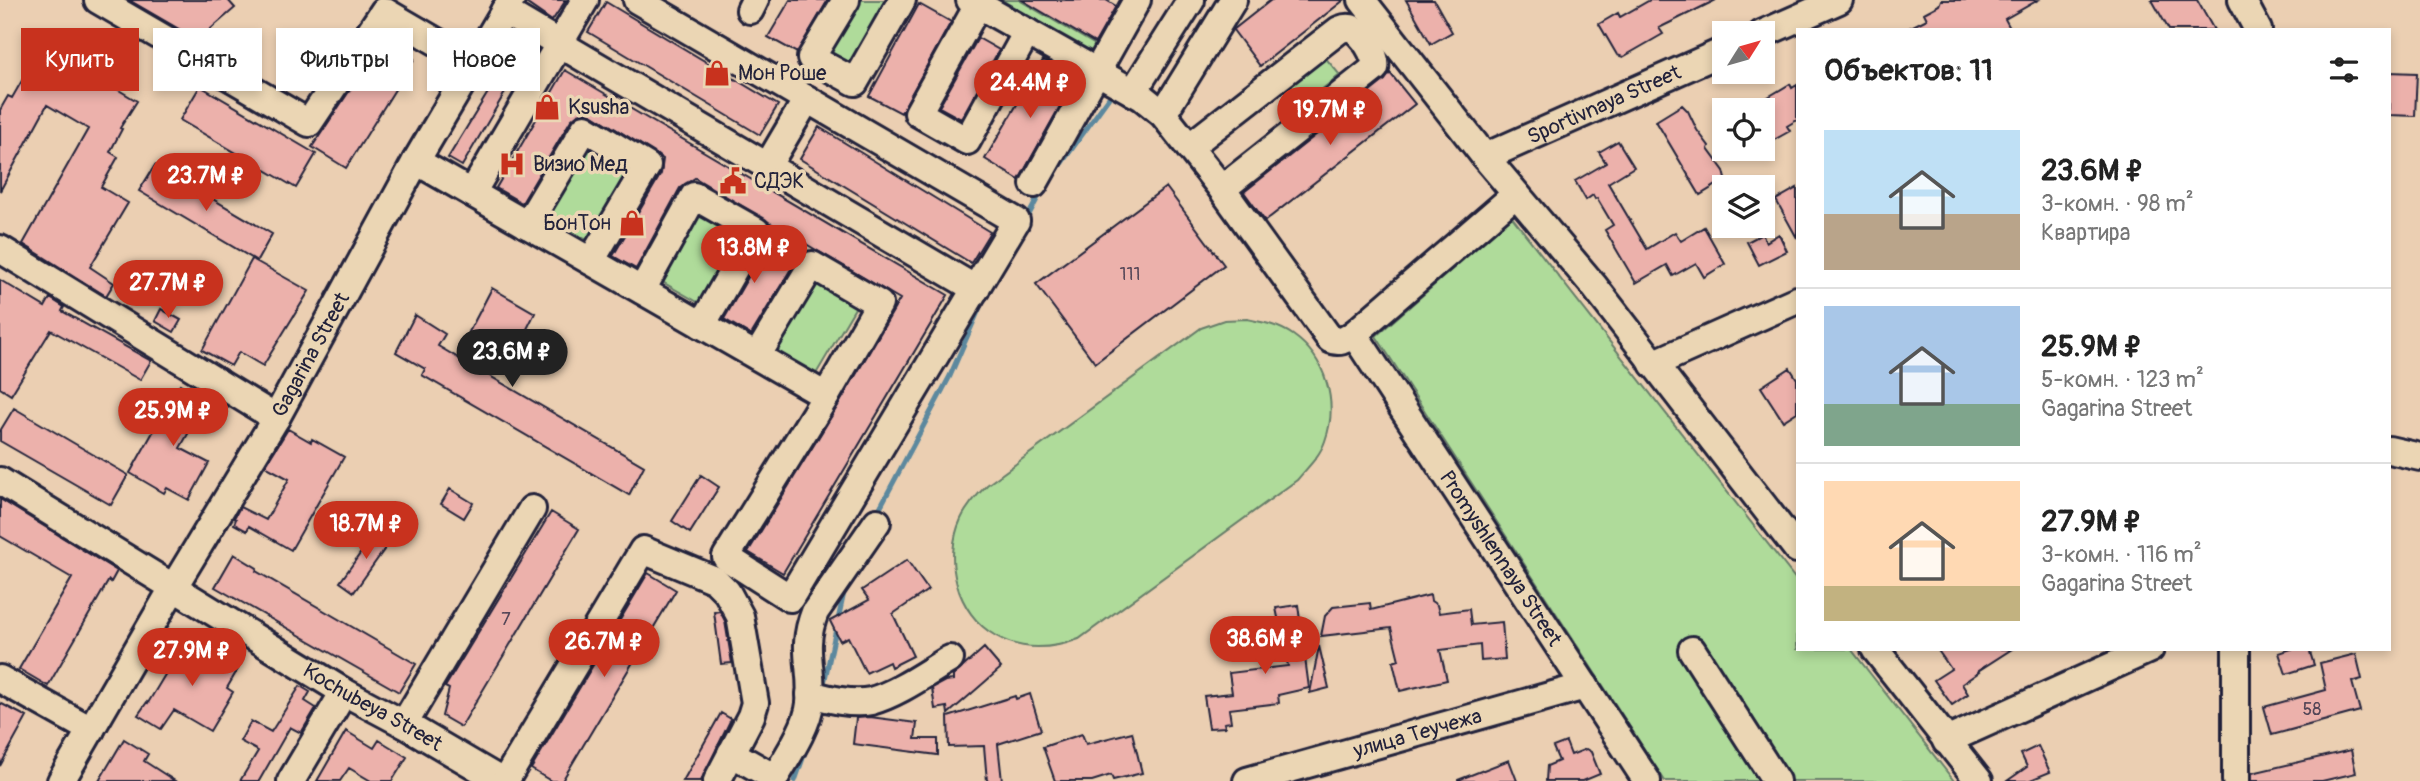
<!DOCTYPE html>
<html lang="ru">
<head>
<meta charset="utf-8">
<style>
	:root { --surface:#fff; --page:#f6f6f6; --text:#222; --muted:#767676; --line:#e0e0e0; --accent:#c8321e }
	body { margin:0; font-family:Pangolin,sans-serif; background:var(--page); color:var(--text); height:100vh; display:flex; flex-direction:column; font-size:26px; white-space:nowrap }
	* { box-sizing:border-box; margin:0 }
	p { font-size:23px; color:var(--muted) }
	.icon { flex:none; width:38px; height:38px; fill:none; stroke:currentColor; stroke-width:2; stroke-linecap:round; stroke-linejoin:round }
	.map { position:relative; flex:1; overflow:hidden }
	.sheet { position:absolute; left:1796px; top:28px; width:595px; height:623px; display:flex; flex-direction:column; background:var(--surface); border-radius:0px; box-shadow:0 4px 10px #0003 }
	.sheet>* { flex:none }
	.top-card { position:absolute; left:21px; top:28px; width:665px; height:63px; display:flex; gap:14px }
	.needle { width:46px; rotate:53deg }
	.controls { position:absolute; left:1712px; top:21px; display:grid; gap:14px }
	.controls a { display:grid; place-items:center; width:63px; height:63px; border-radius:0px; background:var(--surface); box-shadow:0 4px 10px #0003; font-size:35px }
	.price { position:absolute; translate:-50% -60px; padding:0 16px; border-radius:24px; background:var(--accent); color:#fff; font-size:23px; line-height:46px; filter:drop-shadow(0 2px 4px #0008) }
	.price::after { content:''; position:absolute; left:50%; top:42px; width:21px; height:16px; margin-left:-10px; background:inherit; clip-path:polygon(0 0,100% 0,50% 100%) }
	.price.active { background:#222; color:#fff }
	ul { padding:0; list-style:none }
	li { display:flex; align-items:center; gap:21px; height:175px; padding:0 28px }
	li+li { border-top:2px solid var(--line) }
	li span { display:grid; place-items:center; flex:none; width:196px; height:140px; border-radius:0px; color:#555 }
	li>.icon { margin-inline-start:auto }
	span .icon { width:84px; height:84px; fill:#fffc; stroke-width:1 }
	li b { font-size:30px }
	h2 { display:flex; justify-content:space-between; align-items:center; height:84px; padding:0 28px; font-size:30px }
	.pill { padding:0 24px; border-radius:0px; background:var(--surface); box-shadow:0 4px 10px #0003; font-size:24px; line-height:63px }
	.pill.active { background:var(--accent); color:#fff }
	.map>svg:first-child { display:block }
	.green { fill:#afdb9a; stroke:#687e6a; stroke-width:2 }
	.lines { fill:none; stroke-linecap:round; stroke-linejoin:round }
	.stream { stroke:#5b889e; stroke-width:5 }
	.building { fill:#ecb1ab; stroke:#22223b; stroke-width:2 }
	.minor-casing { stroke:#22223b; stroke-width:32 }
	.minor { stroke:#ebd6b4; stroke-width:26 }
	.labels { text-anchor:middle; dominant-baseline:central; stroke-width:7; stroke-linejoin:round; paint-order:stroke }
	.number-label { font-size:18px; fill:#544657 }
	.poi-label { font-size:21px; fill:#22223b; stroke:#ebd6b4; text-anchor:start }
	.street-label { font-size:21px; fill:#22223b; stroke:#ebd6b4 }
</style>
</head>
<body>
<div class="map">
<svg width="2420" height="781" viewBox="0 0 2420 781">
	<rect width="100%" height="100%" fill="#ebcfb2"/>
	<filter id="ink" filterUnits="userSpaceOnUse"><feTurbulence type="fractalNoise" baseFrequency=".0143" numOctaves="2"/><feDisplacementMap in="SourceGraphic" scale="14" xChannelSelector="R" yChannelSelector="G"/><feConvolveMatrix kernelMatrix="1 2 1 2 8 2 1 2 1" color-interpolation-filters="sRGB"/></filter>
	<g filter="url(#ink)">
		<path class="green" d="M854,0H890L850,68L823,52Z
			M1002,0H1019L1097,46L1092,54Z
			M1323,55L1340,75L1302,105L1285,85Z
			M587,143L635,171L592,243L545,215Z
			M698,210L741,235L701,304L659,280Z
			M1512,217L1797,581V649H1851L1954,781H1665L1376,336Z
			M816,278L858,303L816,374L774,349Z
			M1247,319C1262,322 1279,325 1293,335C1326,358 1339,403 1325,441C1320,456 1307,468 1297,480L1079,639C1052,649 1022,651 996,636C956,614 943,558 961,519C967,506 977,495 987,485L1201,328L1224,320Z"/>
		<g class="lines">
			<path class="stream" d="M1056,171L1110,96
				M1025,222L1042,190
				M876,515L950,376L984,298
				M823,688L845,588
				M795,781L809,741"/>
		</g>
		<path class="building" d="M129,0H228L235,8L198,40Z
			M527,0H566L552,21L526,3Z
			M790,0H828L797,53L768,37Z
			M1022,0H1106L1116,6L1095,43Z
			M1271,0H1344L1260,66L1233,30Z
			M1406,0H1434L1452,32L1431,44Z
			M1650,0H1716L1659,28L1663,34L1623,57L1617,55L1599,24L1618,13L1620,17Z
			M1941,0H2038L2005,19L2011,30H1905L1927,19L1924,13L1939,5Z
			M2152,0H2197L2214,30H2169Z
			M606,2L778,105L760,135L588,32Z
			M919,4L951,22L901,113L869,96Z
			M42,36L83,58L79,66L137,101L120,128L122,129L110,152L118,157L101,187L128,203L90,267L114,283L106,296L23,244L88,129L47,105L0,191V110L8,96L12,98L39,51L35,49Z
			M978,38L999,50L961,119L939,107Z
			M384,39L414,59L346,168L312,147Z
			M517,45L531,53L522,68L520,67L462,166L448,158Z
			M1043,60L1075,79L1019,180L985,159Z
			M565,70L948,295L783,573L748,552L839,404L900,299L806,244L751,335L724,319L770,239L772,224L695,178L680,188L636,269L613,256L661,174L663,159L593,115L586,112L578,114L571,120L522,203L496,188Z
			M2389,72L2417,73L2415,116L2389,115Z
			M1390,73L1415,104L1265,221L1244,192L1385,80Z
			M1790,84L1792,88L1797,85V120L1787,126L1790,131L1772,141L1762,125L1763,100Z
			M200,86L316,154L296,188L180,120Z
			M1682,105L1688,111L1697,130L1709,146L1708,149L1724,171L1726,179L1700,195L1656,121Z
			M819,127L990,232L971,263L800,159Z
			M1618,141L1634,167L1608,183L1647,249L1675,232L1681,241L1704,227L1725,264L1704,277L1696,263L1673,276L1667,265L1636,283L1605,230L1613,225L1597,198L1595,199L1593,195L1586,200L1575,181L1606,163L1599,152Z
			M155,165L272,234L257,261L139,191Z
			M1166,187L1224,265L1095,363L1036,284Z
			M1797,188V238L1776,200Z
			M1762,234L1766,242L1779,234L1787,251L1759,265L1747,242Z
			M252,259L309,291L263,366L239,352L231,366L202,350Z
			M0,280L45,307L50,298L64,307L62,311L151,361L140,380L51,330L11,395L0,388Z
			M492,288L535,313L513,357L502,351L490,376L644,466L629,495L422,375L425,369L396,352L415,315L445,334L438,346L472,366L485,342L469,332Z
			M161,309L181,320L174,332L155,321Z
			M1790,368L1797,379V412L1783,421L1761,387Z
			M180,384L207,400L180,448L209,463L189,500L167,488L164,493L130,473Z
			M14,408L128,475L111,505L0,441V431Z
			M288,429L311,442L312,439L344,457L291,550L249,526L247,531L234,524L236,519L234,518L240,507L266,520L289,479L265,466Z
			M701,475L719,487L690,533L672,521Z
			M450,489L473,503L464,518L441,504Z
			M0,499L117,571L111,582L109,580L48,686L19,669L72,578L0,536Z
			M551,512L579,529L461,727L442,716L449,689L445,687Z
			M377,530L391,540L354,592L340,582Z
			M234,554L257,568L256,571L416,664L399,692L215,587Z
			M907,560L928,590L893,614L913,656L891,667L889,662L866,673L848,637L840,641L830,621L869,600L862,590Z
			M648,573L676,590L562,781H551L531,769Z
			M1430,595L1431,601L1437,605L1439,613L1469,609L1471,625L1502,622L1505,659L1481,661L1480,645L1440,650L1447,680L1400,691L1393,662L1399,660L1391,628L1321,636L1325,616L1333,607L1370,603L1371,610Z
			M1298,605L1309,688L1278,695L1279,703L1229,709L1231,722L1224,723L1225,727L1209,728L1204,696L1232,693L1229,673L1288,666L1276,608Z
			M720,611L725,621L732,663L721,664L714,612Z
			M187,638L238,669L227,688L233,692L210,731L174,710L161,729L138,715L147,702L148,703Z
			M1319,646L1329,688L1310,693Z
			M984,648L1001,668L948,714L947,707L935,709L932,688L945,681L953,680V676Z
			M1937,649H2012L1978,671L1979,672L1962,684L1968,694L1952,705L1934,680L1951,669Z
			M2291,649H2309L2314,665L2286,674L2279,653Z
			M2356,654L2362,679L2352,682L2360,711L2272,735L2264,707L2326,690L2320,663Z
			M300,686L310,692L305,701L316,708L301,733L290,727L259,781H240L258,751L240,741L251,721L271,732Z
			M1030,694L1041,730L998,744L1002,781H987L984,746L949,747L948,717L1015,696L1016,699Z
			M0,703L27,717L0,766Z
			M721,713L731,719L702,779L701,781H683Z
			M870,717L917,723L915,739H938V755L853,744L856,718Z
			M346,731L374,748L379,740L407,757L392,781H371L349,768L340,781H317Z
			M1132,732L1142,773L1113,780L1111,775L1092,781H1055L1043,747L1082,734L1086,744Z
			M124,739L148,754L144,761L175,781H99Z
			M1566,742L1571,755L1586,749L1591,752L1600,774L1583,781H1546L1547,766L1559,761L1553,747Z
			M2038,746L2050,772L2028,781H2007L2027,767L2021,754Z
			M2351,750L2356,773L2322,781H2252V773Z
			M1509,760L1517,781H1458V780Z"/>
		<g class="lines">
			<g class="minor-casing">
				<g id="minor">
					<path d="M98,0L309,123L384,11L473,63"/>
					<path d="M846,0L811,58L855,82L902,0"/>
					<path d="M970,0L1142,97L1163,114L1222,189L1330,339C1340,344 1346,339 1354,334L1516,194"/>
					<path d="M1362,0L1485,157L1594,286L1797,549"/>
					<path d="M2242,0L2258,30"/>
					<path d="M978,5L918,113L967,141L1027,32"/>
					<path d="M750,10L755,0"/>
					<path d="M504,11L976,289"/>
					<path d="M1762,34L1839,0"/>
					<path d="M1133,92L1191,0"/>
					<path d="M1163,114L1233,0"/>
					<path d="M1189,147L1339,30C1344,28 1345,27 1351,28C1362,32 1378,57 1375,68L1222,189"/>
					<path id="s1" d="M1485,157L1724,51"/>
					<path d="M416,161L826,396L726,557L790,598L1016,221L637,0"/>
					<path d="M768,165L807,99"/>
					<path d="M1034,184L1137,0"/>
					<path d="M472,193L585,0"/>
					<path d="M527,225L585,128L647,166L591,261"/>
					<path d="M0,249L276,418"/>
					<path d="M642,290L694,196L756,231L702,325"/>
					<path id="s2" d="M1354,334L1647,781"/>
					<path d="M757,356L812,265L879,304L826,396"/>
					<path d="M1653,364L1797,300"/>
					<path d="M2389,450L2420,457"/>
					<path id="s3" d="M0,481L344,692L404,724L501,781"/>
					<path d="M1875,649L1979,781"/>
					<path d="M1692,650L1776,781"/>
					<path d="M0,679L91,730"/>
					<path d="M810,694C829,699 852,705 871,701C899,693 926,673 950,659"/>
					<path d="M404,724L532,509"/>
					<path d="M1946,741L2150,649"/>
					<path d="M731,753L775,778"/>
					<path id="s4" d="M61,781L173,588L276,418L416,161L511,0"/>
					<path d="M291,781L344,692"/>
					<path d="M505,781L643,550L715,580L727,592L740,616L755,703L751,716L717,781"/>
					<path d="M773,781C785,760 808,727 810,703C814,668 800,650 815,612L877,522"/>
					<path id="s5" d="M1247,781L1585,686"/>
					<path d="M2236,781V649"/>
				</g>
			</g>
			<use href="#minor" class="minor"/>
		</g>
	</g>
	<defs>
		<g id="shop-bare" transform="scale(2.1)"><path d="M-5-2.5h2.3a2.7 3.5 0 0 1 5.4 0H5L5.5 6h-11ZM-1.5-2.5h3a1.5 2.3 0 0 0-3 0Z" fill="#c8321e" stroke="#ebd6b4" stroke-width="2.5" paint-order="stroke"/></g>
		<g id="hospital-bare" transform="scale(2.1)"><path d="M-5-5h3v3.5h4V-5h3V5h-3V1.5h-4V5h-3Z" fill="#c8321e" stroke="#ebd6b4" stroke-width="2.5" paint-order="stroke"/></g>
		<g id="civic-bare" transform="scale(2.1)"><path d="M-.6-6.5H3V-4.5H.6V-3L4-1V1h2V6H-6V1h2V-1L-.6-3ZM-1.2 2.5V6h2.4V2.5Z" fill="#c8321e" stroke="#ebd6b4" stroke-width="2.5" paint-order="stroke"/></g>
	</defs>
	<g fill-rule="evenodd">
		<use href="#shop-bare" x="717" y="73"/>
		<use href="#shop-bare" x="547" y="107"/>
		<use href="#hospital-bare" x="512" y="164"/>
		<use href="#civic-bare" x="733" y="181"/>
		<use href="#shop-bare" x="632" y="223"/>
	</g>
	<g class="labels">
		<g class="number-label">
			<text x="1130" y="274">111</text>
			<text x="506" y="619">7</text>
			<text x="2312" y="709">58</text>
		</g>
		<g class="poi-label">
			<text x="738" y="73">Мон Роше</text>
			<text x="568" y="107">Ksusha</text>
			<text x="533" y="164">Визио Мед</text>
			<text x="754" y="181">СДЭК</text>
			<text x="611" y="223" text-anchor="end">БонТон</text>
		</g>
		<g class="street-label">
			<text stroke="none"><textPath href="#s1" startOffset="130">Sportivnaya Street</textPath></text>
			<text stroke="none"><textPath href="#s4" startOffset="494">Gagarina Street</textPath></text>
			<text stroke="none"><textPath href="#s2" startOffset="268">Promyshlennaya Street</textPath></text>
			<text stroke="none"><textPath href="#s3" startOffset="436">Kochubeya Street</textPath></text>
			<text stroke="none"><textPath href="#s5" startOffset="177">улица Теучежа</textPath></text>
		</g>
	</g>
</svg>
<div class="controls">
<a><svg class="needle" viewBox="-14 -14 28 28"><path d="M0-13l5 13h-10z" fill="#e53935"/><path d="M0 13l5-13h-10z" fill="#767676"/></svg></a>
<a><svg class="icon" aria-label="locate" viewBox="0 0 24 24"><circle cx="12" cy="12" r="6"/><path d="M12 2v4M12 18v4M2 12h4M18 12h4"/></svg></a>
<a><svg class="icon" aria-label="layers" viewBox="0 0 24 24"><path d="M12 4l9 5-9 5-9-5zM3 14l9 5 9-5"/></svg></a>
</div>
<b class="price" style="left:1030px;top:120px">24.4M ₽</b>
<b class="price" style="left:1330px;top:147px">19.7M ₽</b>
<b class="price" style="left:206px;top:213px">23.7M ₽</b>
<b class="price" style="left:754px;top:285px">13.8M ₽</b>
<b class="price" style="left:168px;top:320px">27.7M ₽</b>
<b class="price active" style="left:512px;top:389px">23.6M ₽</b>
<b class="price" style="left:173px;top:448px">25.9M ₽</b>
<b class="price" style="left:366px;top:561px">18.7M ₽</b>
<b class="price" style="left:1265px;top:676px">38.6M ₽</b>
<b class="price" style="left:604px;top:679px">26.7M ₽</b>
<b class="price" style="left:192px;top:688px">27.9M ₽</b>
<div class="top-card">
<a class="pill active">Купить</a>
<a class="pill">Снять</a>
<a class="pill">Фильтры</a>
<a class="pill">Новое</a>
</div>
<section class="sheet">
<h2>Объектов: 11<svg class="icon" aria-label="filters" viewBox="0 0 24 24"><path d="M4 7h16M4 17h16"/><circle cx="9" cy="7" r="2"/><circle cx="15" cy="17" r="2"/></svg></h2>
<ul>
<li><span style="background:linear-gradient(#bfe0f5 60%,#b9a48a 0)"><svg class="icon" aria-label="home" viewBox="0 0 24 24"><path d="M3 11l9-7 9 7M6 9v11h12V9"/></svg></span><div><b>23.6M ₽</b><p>3-комн. · 98 m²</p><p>Квартира</p></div></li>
<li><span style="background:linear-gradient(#a9c7e8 70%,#7fa58c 0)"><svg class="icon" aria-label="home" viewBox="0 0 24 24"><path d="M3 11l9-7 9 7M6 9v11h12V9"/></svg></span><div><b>25.9M ₽</b><p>5-комн. · 123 m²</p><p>Gagarina Street</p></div></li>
<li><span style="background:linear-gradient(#ffd9b3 75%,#c2b280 0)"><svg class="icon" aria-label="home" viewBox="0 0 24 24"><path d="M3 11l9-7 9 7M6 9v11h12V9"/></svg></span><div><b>27.9M ₽</b><p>3-комн. · 116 m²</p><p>Gagarina Street</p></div></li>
</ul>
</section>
</div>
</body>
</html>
